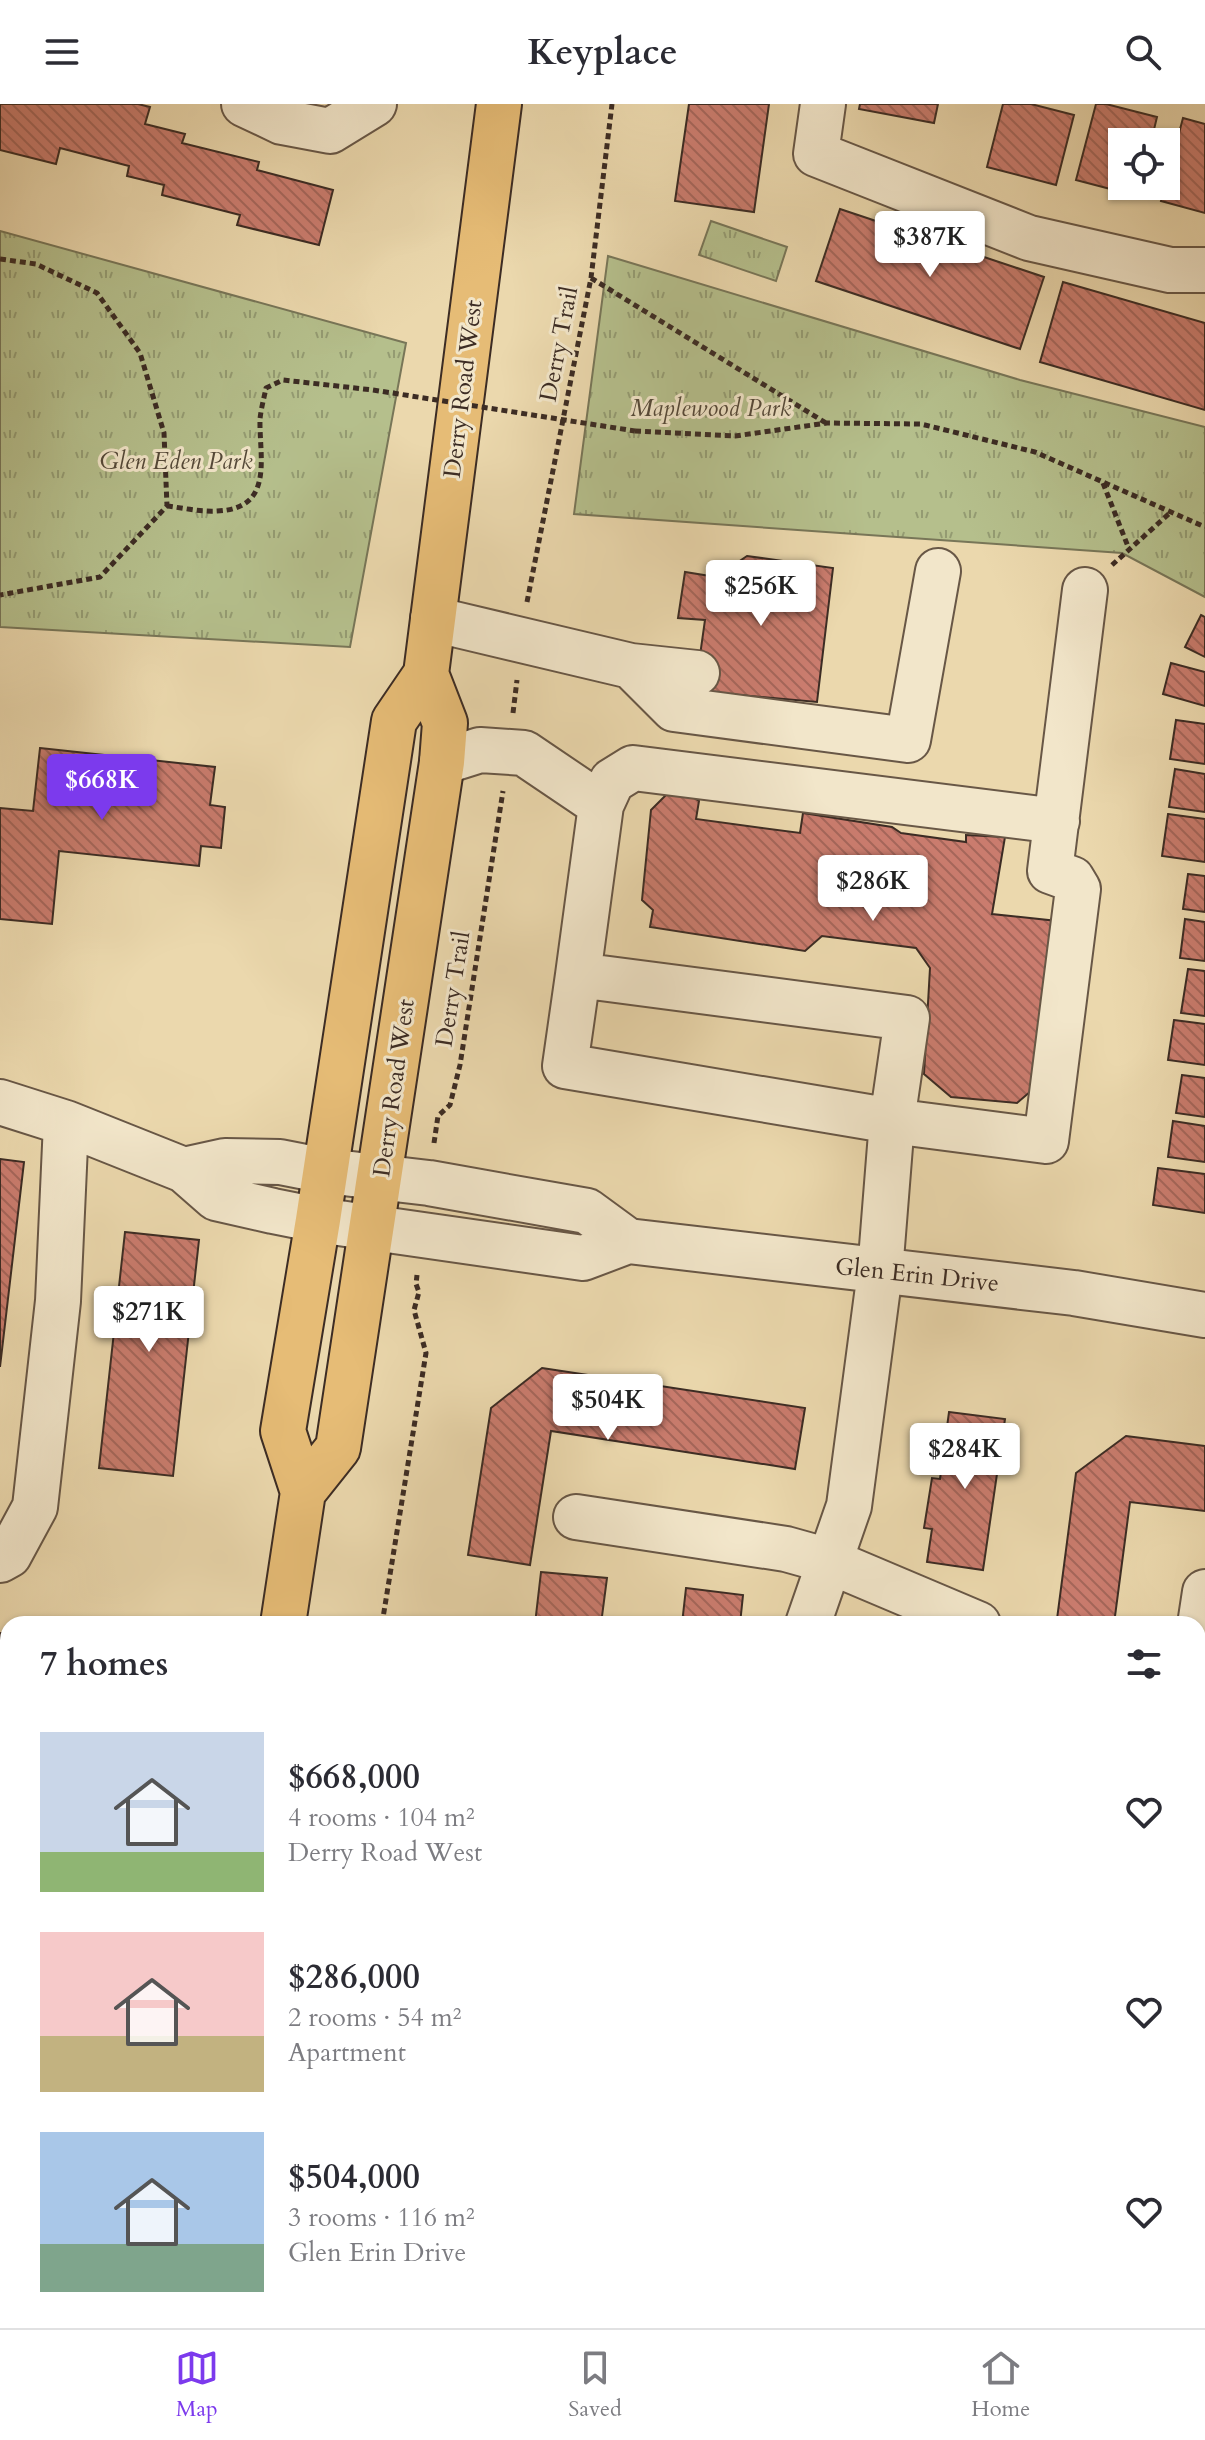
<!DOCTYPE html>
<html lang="en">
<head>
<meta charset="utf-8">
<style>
	:root { --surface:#fff; --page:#f7f7f7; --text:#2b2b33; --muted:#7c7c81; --line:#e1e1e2; --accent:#7c3aed }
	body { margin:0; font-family:Cardo,serif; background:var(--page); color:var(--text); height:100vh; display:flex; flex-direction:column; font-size:30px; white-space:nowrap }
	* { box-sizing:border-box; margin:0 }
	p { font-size:26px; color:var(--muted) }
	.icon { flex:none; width:44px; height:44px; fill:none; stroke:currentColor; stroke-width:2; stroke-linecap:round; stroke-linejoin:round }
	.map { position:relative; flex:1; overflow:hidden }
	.panel { position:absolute; left:0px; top:1512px; width:1206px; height:712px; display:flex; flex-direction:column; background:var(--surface); border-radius:24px 24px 0 0; box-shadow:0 2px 6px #0004 }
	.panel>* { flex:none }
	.fabs { position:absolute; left:1108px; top:24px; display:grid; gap:16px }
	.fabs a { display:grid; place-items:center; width:72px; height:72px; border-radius:0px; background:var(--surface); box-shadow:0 2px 6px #0004; font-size:40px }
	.price { position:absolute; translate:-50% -68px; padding:0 18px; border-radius:8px; background:#fff; color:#222; font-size:26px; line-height:52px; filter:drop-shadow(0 2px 4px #0008) }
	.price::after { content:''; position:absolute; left:50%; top:48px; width:24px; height:18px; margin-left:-12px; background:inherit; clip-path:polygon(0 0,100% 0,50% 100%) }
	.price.active { background:var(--accent); color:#fff }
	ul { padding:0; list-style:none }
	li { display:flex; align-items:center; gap:24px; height:200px; padding:0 40px }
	li span { display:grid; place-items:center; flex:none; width:224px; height:160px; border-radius:0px; color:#555 }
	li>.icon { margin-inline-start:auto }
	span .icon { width:96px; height:96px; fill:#fffc; stroke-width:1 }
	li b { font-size:34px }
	h2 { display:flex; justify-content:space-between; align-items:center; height:96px; padding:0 40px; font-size:34px }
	header { display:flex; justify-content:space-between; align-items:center; height:104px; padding:0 40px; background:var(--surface); font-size:36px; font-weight:700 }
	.tab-bar { display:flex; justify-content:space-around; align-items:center; height:112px; border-top:2px solid var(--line); background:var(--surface); font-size:22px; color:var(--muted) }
	.tab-bar a { display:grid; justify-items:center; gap:4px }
	.tab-bar .active { color:var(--accent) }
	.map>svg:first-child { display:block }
	.grass { fill:url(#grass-tufts); stroke:#787658; stroke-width:2 }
	.building { fill:url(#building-back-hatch); stroke:#3c2c24; stroke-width:2 }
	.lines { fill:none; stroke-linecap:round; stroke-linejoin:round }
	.minor-casing { stroke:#685746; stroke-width:48 }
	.major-casing { stroke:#3c2c24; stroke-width:48 }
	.path { stroke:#3c2c24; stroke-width:5; stroke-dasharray:6 4; stroke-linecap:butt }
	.minor { stroke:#f2e6ca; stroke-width:44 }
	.major { stroke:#e6bc76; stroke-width:44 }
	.path-bridge { stroke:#3c2c24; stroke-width:5; stroke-dasharray:6 4; stroke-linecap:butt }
	.labels { text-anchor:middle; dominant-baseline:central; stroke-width:6; stroke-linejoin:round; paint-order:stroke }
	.street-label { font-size:24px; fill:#3c2c24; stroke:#f2e6ca }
	.park-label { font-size:24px; font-style:italic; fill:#544939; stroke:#f2e6ca }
</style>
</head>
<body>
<header><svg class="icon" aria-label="menu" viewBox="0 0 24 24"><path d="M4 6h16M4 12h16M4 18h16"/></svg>Keyplace<svg class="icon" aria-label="search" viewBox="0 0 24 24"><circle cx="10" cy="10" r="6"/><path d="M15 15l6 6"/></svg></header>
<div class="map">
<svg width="1205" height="2224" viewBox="0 0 1205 2224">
	<defs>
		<pattern id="grass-tufts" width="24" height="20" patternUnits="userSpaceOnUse" patternTransform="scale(2)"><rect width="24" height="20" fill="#b5bf8c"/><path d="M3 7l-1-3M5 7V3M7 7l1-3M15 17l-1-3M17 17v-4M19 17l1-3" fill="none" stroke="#949b72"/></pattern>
		<pattern id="building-back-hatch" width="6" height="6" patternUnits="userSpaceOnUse" patternTransform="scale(2)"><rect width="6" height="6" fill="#ca7c6e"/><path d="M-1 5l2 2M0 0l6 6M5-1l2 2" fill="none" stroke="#a5665a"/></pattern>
	</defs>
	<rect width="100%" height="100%" fill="#ebd8ad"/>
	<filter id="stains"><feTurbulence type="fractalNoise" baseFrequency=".0025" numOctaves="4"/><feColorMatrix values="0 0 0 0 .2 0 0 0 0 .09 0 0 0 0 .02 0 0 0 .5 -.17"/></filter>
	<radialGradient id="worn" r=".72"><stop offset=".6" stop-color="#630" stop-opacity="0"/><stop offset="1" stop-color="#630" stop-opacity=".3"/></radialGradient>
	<path class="grass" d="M711,117L787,143L776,177L699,151Z
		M0,127L406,239L350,543L0,523Z
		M608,152L1020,276L1205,323V493L1122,449L574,410Z"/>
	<path class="building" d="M0,0H138L150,3L145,20L185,30L182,39L259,58L257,66L333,86L319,141L237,121L240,111L162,91L164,81L127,72L129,62L60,44L56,60L0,46Z
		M689,0H769L754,108L675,97Z
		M860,0H938L934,19L859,5Z
		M1003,0H1031L1074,11L1056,81L987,63Z
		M1096,0H1106L1157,13L1151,38H1122V82H1139L1137,92L1076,76Z
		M1183,14L1205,20V109L1161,97Z
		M840,105L1044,173L1020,245L816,177Z
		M1063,178L1205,219V306L1040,258Z
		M747,452L833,464L817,598L695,587L705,516L678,514L685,468L716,473Z
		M1201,511L1205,513V553L1185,543Z
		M1171,559L1205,568V602L1163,590Z
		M1176,616L1205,620V660L1170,655Z
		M40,644L215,663L210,701L225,703L221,744L201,742L199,762L59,747L52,820L0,815V704L33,707Z
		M1175,665L1205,670V708L1169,703Z
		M671,686H683L699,697L696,715L800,729L803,709L892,723L901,729L966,738V731L1005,733L992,810L1057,817L1038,981L1017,999L951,993L924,970L930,864L916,844L822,832L805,847L650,823L653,806L642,796L651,706Z
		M1168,710L1205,715V758L1162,752Z
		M1188,770L1205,772V808L1183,805Z
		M1185,815L1205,818V857L1180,854Z
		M1188,865L1205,867V912L1181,909Z
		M1174,916L1205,920V961L1168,956Z
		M1182,971L1205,974V1013L1176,1009Z
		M1173,1017L1205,1022V1058L1168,1053Z
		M0,1055L24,1058L0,1263Z
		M1158,1064L1205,1070V1109L1153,1101Z
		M125,1128L199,1136L173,1372L99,1364Z
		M542,1264L805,1304L795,1365L551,1327L530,1461L468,1451L491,1304Z
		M949,1308L1005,1315L983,1466L927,1458L932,1425L924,1424L932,1374L940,1375Z
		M1126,1332L1205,1342V1407L1130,1398L1114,1520L1057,1515L1076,1369Z
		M541,1468L607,1474L601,1520H535Z
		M686,1484L743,1491L740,1520H682Z
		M0,1529L8,1530V1609L0,1608Z
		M1198,1718L1205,1721V1789L1198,1786Z
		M0,1725L8,1726V1789L0,1787Z
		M8,1933V2029L0,2028V1980Z
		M1205,1978V2063H1198V1985Z
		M8,2038V2216H30L29,2224H0V2086Z
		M367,2216H434L436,2224H368Z
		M524,2216H591L593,2224H525Z
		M750,2216H822L825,2224H753Z
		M922,2216H998L979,2224H925Z"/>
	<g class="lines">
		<g class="minor-casing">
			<path id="minor" d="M244,0L282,18L330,27L374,0
				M823,0L816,50L1029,134L1170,166H1205
				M433,515L631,562L674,605L908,636L938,467
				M631,562L697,569
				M442,658L480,646L524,649L601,701
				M578,871L565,962L892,1017L907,914L578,871L601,701L612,677L633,664L1057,717
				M0,998L66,1019L184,1066L216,1094L273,1107L318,1116L583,1154L628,1137
				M184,1066L225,1057L280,1058L326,1067L429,1079L587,1107L628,1137L1074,1189L1205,1211
				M576,1413L786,1445L829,1457L978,1520
				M0,1456L9,1451L35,1403L58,1197L66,1019
				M808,1520L849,1402L880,1168L892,1017L1046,1037L1078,785L1072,775L1050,767L1085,486
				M1198,1534L1205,1488
				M1198,1612L1205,1615
				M1198,1873L1205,1867
				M1198,2191L1205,2185
				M1162,2224L1171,2216"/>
		</g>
		<g class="major-casing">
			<path id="major" d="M303,1388L338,1344L442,658L445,619L426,570
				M283,1520L303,1388L283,1327L318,1116L394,617L426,570L499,0
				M181,2224L182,2216"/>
		</g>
		<path class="path" d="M0,155L36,160L97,189L140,249L164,329L167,402L100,473L0,491
			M591,174L826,319
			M635,327L735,332L827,319L921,320L1035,348L1205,423
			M1103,379L1129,445
			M167,402C183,404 201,408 217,407C275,405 259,353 260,315C261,305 264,294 266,284L283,276L373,286
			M1112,461L1171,408
			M527,498L591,174L612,0
			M513,609L517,576
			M434,1039L438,1012L450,1001L460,961L503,687
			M382,1520L426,1249L414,1206L419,1188L416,1180L417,1171
			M471,2216L472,2224
			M284,2224L285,2216"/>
		<use href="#minor" class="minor"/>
		<use href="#major" class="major"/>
		<path class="path-bridge" d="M373,286L635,327"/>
	</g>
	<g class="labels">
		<g class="street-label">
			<text transform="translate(559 240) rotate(-79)">Derry Trail</text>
			<text transform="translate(463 285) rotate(-83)">Derry Road West</text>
			<text transform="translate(453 885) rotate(-81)">Derry Trail</text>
			<text transform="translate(394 984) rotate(-82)">Derry Road West</text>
			<text transform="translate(917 1171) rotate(6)">Glen Erin Drive</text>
		</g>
		<g class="park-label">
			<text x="711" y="304">Maplewood Park</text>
			<text x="176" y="357">Glen Eden Park</text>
		</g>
	</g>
	<rect width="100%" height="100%" filter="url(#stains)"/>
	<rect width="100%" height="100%" fill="url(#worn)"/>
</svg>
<div class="fabs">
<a><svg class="icon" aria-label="locate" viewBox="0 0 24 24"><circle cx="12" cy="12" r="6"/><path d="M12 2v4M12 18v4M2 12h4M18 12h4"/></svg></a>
</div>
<b class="price" style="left:930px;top:175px">$387K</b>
<b class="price" style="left:761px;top:524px">$256K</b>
<b class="price active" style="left:102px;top:718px">$668K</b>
<b class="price" style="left:873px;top:819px">$286K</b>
<b class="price" style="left:149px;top:1250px">$271K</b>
<b class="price" style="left:608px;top:1338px">$504K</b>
<b class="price" style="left:965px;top:1387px">$284K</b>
<section class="panel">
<h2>7 homes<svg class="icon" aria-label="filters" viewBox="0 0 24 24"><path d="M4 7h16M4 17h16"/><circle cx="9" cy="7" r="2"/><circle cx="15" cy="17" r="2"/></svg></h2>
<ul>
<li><span style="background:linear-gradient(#c9d6e8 75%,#8fb573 0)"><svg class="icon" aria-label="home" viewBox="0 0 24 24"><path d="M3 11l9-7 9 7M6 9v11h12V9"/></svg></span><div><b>$668,000</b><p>4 rooms · 104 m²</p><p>Derry Road West</p></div><svg class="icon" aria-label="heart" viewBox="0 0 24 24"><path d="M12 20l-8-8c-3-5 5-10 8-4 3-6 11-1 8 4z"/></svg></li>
<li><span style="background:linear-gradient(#f6c9c9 65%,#c2b280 0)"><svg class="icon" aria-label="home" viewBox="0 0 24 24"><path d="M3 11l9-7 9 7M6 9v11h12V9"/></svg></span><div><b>$286,000</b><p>2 rooms · 54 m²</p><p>Apartment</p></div><svg class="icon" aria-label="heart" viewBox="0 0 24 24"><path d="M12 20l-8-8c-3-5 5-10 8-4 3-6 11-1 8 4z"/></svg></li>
<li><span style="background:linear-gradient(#a9c7e8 70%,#7fa58c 0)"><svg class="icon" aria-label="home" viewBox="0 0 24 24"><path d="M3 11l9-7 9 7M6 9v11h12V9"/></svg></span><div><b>$504,000</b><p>3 rooms · 116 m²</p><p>Glen Erin Drive</p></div><svg class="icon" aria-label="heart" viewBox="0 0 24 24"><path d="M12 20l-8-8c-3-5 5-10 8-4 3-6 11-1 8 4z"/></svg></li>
</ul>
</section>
</div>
<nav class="tab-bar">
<a class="active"><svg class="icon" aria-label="map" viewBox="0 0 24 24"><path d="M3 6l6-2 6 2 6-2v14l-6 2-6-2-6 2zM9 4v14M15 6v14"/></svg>Map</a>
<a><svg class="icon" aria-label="saved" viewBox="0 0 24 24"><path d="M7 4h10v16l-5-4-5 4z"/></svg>Saved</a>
<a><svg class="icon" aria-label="home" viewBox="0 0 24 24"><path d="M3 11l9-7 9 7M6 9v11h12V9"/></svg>Home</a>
</nav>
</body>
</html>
